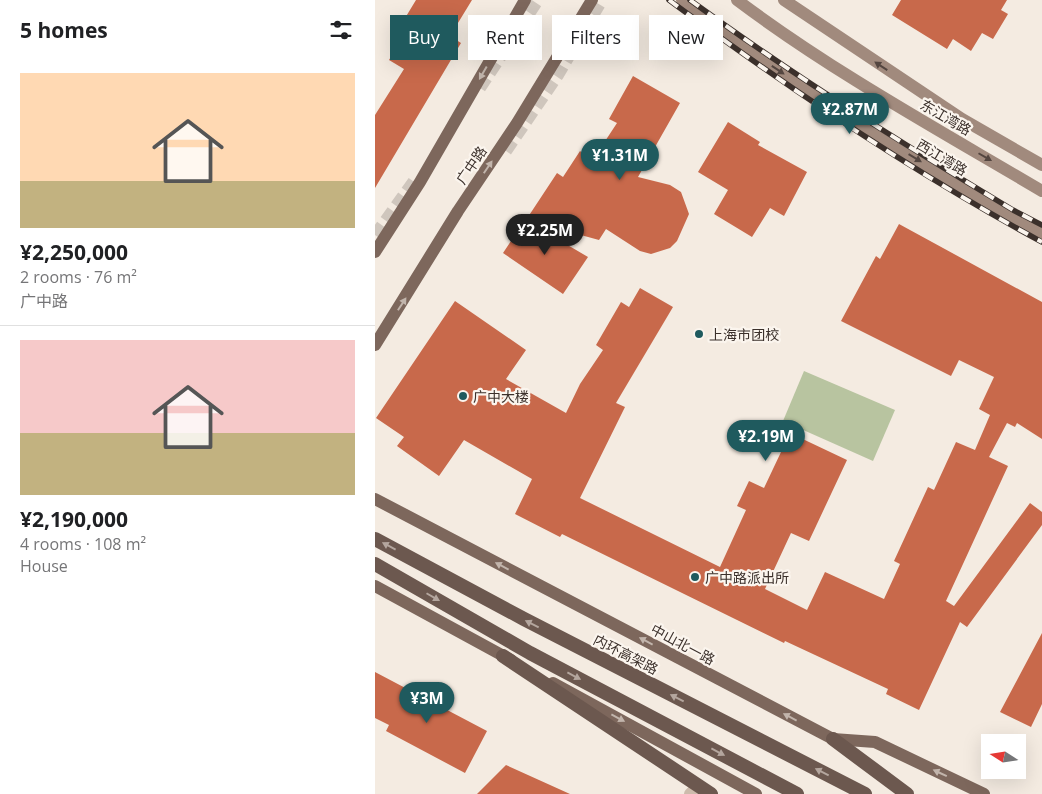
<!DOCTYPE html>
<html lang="en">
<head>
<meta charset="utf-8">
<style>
	:root { --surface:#fff; --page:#f2f2f2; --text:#202124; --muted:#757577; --line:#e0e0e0; --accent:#1f5a5e }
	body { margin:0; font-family:"Open Sans","Noto Sans SC",sans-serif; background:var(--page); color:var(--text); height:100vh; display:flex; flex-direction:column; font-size:19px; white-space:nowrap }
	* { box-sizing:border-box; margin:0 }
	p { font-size:16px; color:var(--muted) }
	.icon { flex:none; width:28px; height:28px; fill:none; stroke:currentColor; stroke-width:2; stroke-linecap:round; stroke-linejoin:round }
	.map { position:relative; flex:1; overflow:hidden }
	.panel { display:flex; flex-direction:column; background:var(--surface); width:375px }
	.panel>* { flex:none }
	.guide { position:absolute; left:15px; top:15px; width:475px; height:45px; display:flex; gap:10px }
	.needle { width:32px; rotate:282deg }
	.buttons { position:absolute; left:606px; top:734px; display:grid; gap:10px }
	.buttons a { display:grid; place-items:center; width:45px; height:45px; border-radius:0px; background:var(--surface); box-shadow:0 5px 20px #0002; font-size:25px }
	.price { position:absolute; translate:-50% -42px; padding:0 11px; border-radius:18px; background:var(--accent); color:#fff; font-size:16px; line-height:32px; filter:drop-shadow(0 1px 2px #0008) }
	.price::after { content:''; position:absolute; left:50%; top:30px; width:15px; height:11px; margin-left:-8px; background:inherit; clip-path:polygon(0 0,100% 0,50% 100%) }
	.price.on { background:#222; color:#fff }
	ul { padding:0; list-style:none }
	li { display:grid; align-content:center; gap:10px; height:265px; padding:0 20px }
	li+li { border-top:1px solid var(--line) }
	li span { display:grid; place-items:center; height:155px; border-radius:0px; color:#555 }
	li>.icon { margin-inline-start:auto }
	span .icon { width:90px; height:90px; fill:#fffc; stroke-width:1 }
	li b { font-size:21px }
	h2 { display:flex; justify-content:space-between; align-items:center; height:60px; padding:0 20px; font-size:21px }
	.tag { padding:0 18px; border-radius:0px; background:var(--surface); box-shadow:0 5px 20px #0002; font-size:18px; line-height:45px }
	.tag.on { background:var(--accent); color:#fff }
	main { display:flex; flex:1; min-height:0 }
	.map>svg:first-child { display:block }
	.green { fill:#b8c4a0 }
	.building { fill:#c8694b }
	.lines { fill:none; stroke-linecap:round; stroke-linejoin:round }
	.primary-tunnel { stroke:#cfc6bd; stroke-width:12; stroke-dasharray:12 6; stroke-linecap:butt }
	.minor { stroke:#cdbbac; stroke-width:12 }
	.secondary { stroke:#a18a7d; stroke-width:12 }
	.primary { stroke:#7d675c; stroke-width:12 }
	.trunk { stroke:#6c584f; stroke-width:14 }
	.rail-casing { stroke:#3b302b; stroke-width:5.5 }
	.rail { stroke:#fbf5ee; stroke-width:4; stroke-dasharray:11; stroke-linecap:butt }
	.oneway { fill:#544640 }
	.oneway2 { fill:#c2b5ac }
	.oneway3 { fill:#b4a69e }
	.poi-dot { fill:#1f5a5e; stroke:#fbf5ee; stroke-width:2 }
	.labels { text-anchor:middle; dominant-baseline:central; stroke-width:4.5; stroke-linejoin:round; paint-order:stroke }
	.street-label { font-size:14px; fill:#3b302b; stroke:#fbf5ee }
	.poi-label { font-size:14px; fill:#3b302b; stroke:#fbf5ee; text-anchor:start }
</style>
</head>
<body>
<main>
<section class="panel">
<h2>5 homes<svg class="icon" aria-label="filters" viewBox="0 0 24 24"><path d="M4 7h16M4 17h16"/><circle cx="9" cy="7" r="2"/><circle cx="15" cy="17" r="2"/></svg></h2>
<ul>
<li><span style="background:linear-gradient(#ffd9b3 70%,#c2b280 0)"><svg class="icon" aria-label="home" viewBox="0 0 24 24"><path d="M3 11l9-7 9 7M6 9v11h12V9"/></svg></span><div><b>¥2,250,000</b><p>2 rooms · 76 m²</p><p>广中路</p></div></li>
<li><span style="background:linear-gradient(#f6c9c9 60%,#c2b280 0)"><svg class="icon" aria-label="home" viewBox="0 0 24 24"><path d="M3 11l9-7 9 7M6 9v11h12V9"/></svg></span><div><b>¥2,190,000</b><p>4 rooms · 108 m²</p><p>House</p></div></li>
</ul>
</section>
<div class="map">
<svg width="667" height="794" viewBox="0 0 667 794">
	<rect width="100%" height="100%" fill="#f4ebe1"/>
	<path class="green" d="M429,371L520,410L498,461L408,421Z"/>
	<path class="building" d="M41,0H97L75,36L86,43L0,188V115L29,69L14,60L31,32L24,28Z
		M526,0H632L626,10L633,14L618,39L607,33L596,51L578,39L572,49L517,15Z
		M258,76L305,103L263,177L295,185L306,192L314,214L302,241L295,248L276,254L265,251L231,229L224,240L151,220L182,173L188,177L205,151L217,161L242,123L234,119Z
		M353,122L385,142L383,145L432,172L409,216L395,208L377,237L339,214L353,190L323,172Z
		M150,220L213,257L188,294L128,253Z
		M524,224L667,302V439L642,423L640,427L632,423L614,457L633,466L571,601L579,606L655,503L667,512V525L592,627L585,622L544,710L511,694L513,689L410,641L409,643L187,534L185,537L140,514L157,479L89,440L64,476L22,446L29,437L1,418L80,301L151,350L131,379L191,413L205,384L228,350L221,345L246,302L254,307L265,288L298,307L241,403L250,407L205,498L345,567L371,510L362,506L374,481L389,488L415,433L472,460L434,541L416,533L390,589L432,610L450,572L509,599L525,564L519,561L553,487L559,490L581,442L600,450L615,415L604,409L619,377L584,360L576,376L466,321L501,256L505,259Z
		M667,633V704L656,727L625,712Z
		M0,672L112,731L90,773L11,731L14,725L0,718Z
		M131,765L195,794H102Z"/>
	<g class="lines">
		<path class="primary-tunnel" d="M105,88L163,0
			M131,151L183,75L227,0
			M0,235L41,178"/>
		<path class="minor" d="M315,794L322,787"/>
		<path class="secondary" d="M307,0C421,86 541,166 667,233
			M362,0C458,72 564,130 667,191
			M409,0L587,119L667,165"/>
		<path class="primary" d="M0,252L45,182L150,0
			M0,345L83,211L142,123L217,0
			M0,499L458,739L500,742L609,794
			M0,586L136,660
			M178,683L381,794"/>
		<path class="trunk" d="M0,539L149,619L490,794
			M0,564L155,653L422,794
			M128,656L336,794
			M458,739L532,794"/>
		<g class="rail-casing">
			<path id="rail" d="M294,0C413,88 537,172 667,242
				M315,0C419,76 528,144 638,210L667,225"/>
		</g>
		<use href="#rail" class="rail"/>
	</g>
	<defs><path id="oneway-solid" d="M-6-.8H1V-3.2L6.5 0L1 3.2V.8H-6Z" transform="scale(1.25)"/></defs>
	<g class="oneway">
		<use href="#oneway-solid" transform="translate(506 66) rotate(-147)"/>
		<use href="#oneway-solid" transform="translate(403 70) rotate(34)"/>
		<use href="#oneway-solid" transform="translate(610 157) rotate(30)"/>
		<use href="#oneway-solid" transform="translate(540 158) rotate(31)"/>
	</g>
	<g class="oneway2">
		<use href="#oneway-solid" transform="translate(108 73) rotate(120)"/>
		<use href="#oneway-solid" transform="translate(113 167) rotate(-56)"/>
		<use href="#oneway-solid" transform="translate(27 304) rotate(-57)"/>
		<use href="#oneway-solid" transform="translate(127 566) rotate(-152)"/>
		<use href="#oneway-solid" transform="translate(271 641) rotate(-152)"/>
		<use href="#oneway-solid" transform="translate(415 717) rotate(-152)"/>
		<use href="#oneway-solid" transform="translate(243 718) rotate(28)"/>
		<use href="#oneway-solid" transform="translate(565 773) rotate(-155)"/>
	</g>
	<g class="oneway3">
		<use href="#oneway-solid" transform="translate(14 546) rotate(-152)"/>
		<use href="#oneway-solid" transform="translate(58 597) rotate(30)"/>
		<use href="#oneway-solid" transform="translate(157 624) rotate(-153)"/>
		<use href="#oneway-solid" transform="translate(199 676) rotate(28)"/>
		<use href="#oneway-solid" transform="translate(302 698) rotate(-153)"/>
		<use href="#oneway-solid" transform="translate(343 752) rotate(28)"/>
		<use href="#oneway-solid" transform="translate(447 772) rotate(-153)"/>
	</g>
	<g class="poi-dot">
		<circle cx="324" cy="334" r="5"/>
		<circle cx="88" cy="396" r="5"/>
		<circle cx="320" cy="577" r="5"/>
	</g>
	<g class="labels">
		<g class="street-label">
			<text transform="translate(571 117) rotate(30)">东江湾路</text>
			<text transform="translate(567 157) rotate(31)">西江湾路</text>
			<text transform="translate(96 165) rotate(-56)">广中路</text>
			<text transform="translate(308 644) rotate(28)">中山北一路</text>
			<text transform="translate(251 654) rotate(27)">内环高架路</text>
		</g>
		<g class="poi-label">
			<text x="334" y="334">上海市团校</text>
			<text x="98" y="396">广中大楼</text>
			<text x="330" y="577">广中路派出所</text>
		</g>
	</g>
</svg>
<div class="buttons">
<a><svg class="needle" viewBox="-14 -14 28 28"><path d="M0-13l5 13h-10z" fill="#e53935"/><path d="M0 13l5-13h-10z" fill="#757577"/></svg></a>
</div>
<b class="price" style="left:475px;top:135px">¥2.87M</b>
<b class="price" style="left:245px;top:181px">¥1.31M</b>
<b class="price on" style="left:170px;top:256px">¥2.25M</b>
<b class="price" style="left:391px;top:462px">¥2.19M</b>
<b class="price" style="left:52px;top:724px">¥3M</b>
<div class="guide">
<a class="tag on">Buy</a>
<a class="tag">Rent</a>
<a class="tag">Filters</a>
<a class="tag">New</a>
</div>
</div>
</main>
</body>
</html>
